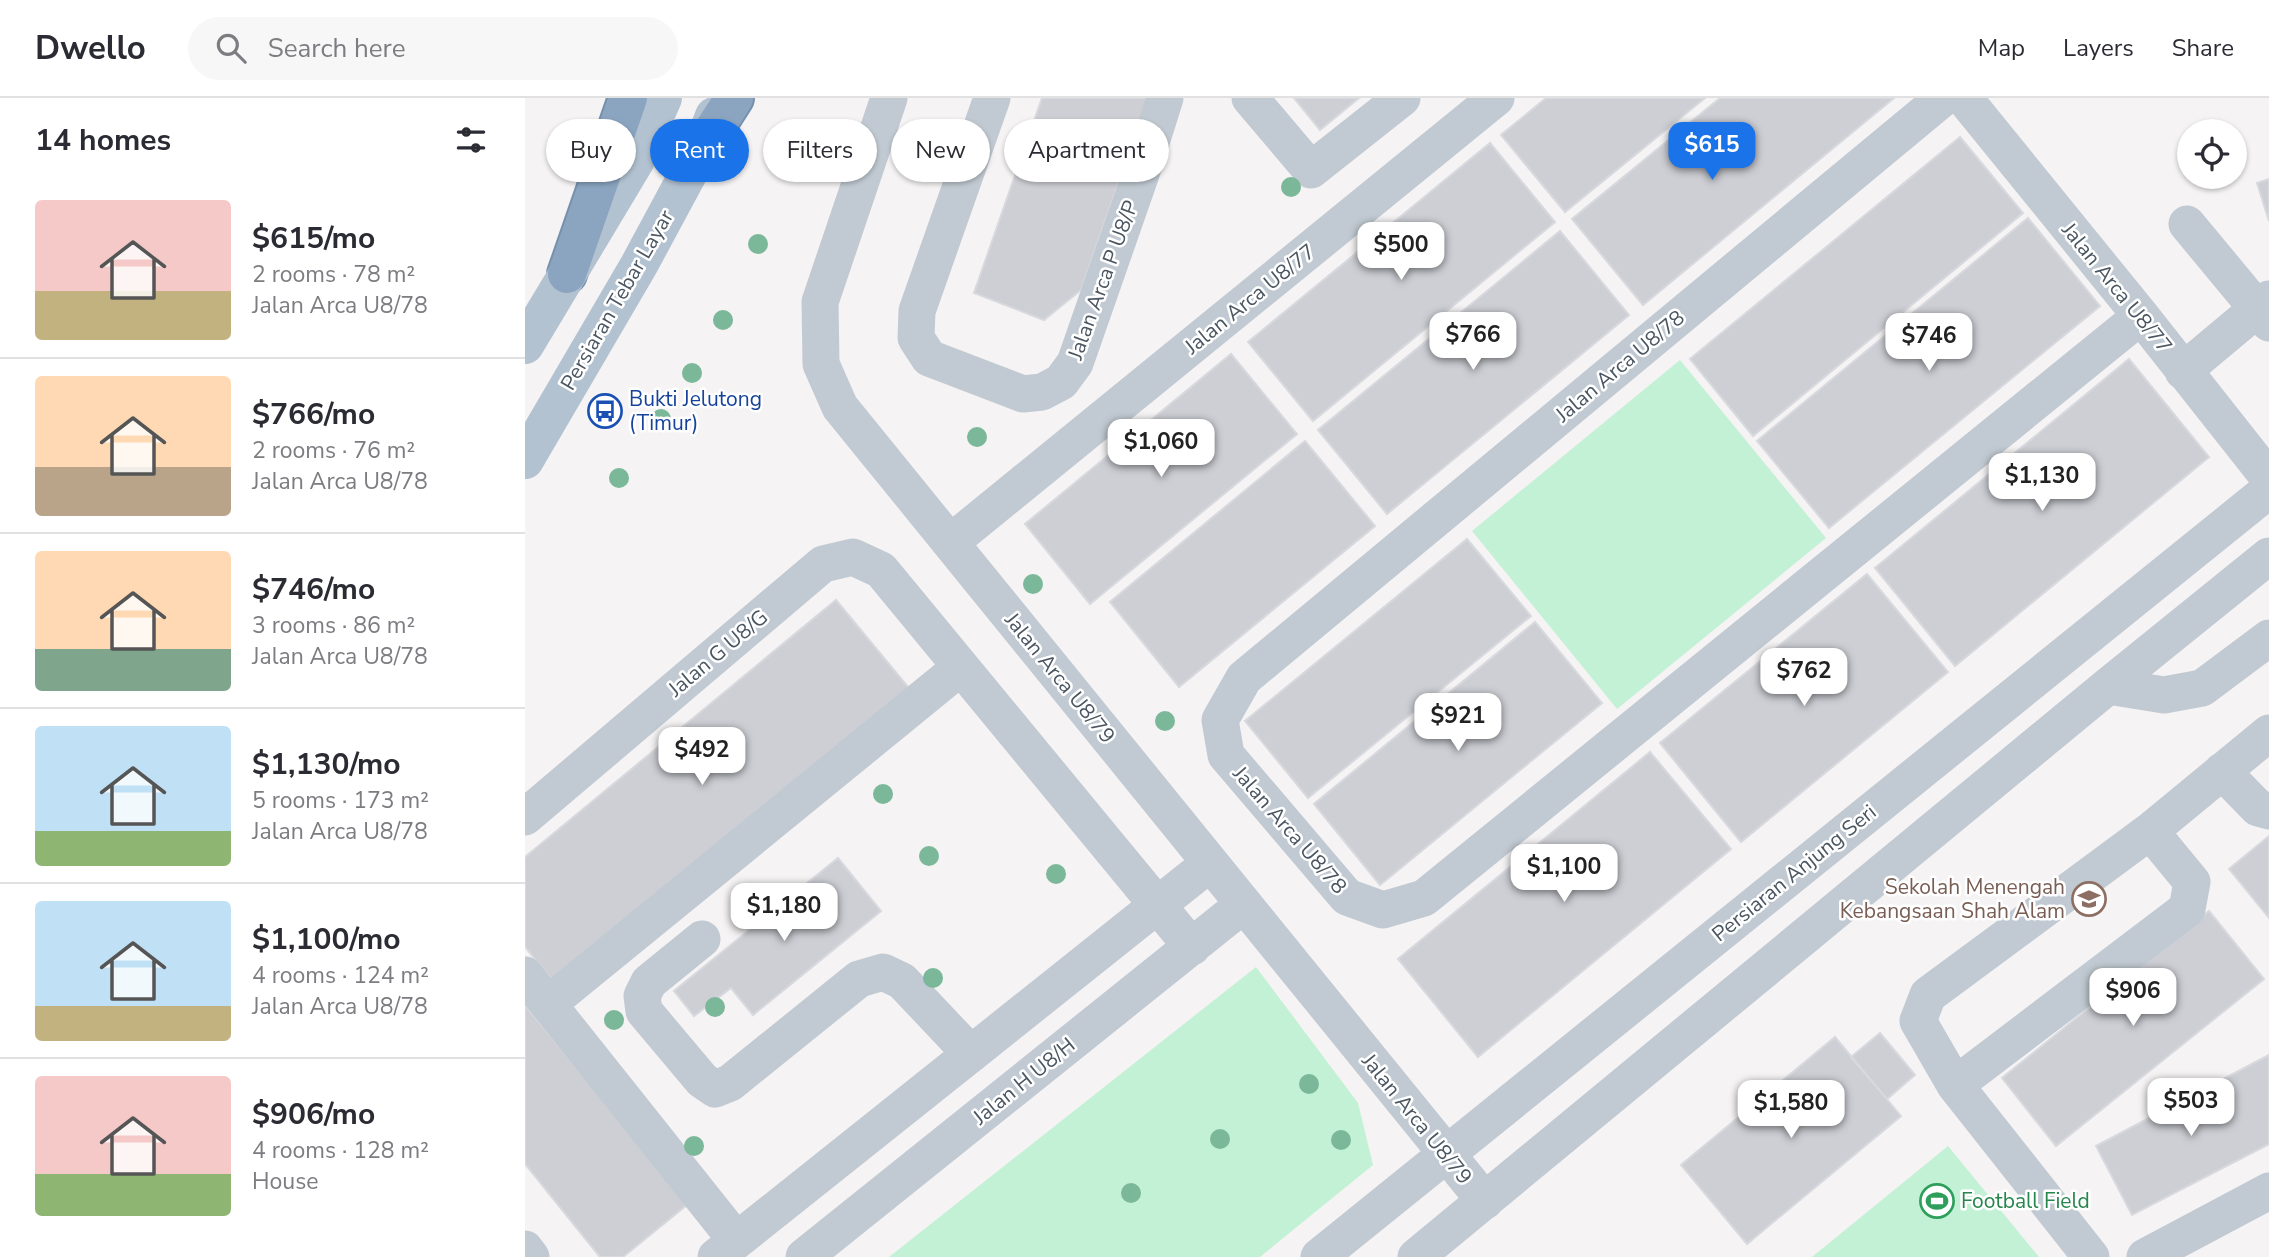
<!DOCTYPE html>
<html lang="en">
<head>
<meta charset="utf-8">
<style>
	:root { --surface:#fff; --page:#f7f7f7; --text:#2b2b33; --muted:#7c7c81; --line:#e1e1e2; --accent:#1a73e8 }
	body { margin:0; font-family:"Nunito Sans",sans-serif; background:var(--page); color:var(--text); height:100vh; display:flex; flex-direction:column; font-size:26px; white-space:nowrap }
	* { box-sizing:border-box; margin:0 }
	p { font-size:23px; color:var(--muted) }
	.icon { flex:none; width:38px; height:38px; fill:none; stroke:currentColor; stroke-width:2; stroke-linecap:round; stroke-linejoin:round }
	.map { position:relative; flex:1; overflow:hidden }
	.sheet { display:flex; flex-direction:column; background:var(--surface); width:525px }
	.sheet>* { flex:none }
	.banner { position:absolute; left:21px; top:21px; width:665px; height:63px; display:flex; gap:14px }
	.fabs { position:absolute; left:1652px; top:21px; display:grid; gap:14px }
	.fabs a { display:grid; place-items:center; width:70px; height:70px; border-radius:50%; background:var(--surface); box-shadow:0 2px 5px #0004; font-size:35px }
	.price { position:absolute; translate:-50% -60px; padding:0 16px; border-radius:14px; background:#fff; color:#222; font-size:23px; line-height:46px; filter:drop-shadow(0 2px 4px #0008) }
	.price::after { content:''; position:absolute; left:50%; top:42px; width:21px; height:16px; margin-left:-10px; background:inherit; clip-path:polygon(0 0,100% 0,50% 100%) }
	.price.selected { background:var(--accent); color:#fff }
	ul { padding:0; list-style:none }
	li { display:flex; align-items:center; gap:21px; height:175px; padding:0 35px }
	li+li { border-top:2px solid var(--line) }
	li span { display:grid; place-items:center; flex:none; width:196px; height:140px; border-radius:7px; color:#555 }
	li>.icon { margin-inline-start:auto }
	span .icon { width:84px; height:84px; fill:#fffc; stroke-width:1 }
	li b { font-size:30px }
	h2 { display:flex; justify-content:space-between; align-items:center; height:84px; padding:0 35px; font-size:30px }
	.tag { padding:0 24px; border-radius:32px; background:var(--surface); box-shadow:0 2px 5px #0004; font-size:24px; line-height:63px }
	.tag.selected { background:var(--accent); color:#fff }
	header { display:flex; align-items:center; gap:42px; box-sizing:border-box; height:98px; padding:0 35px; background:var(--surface); border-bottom:2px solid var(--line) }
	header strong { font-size:33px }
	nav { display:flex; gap:38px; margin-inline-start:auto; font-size:24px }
	.search { width:490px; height:63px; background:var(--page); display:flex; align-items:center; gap:18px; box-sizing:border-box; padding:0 24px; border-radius:38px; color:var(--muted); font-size:26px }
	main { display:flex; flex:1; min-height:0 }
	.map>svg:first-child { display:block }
	.green { fill:#c3f1d5 }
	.building { fill:#cdcfd5; stroke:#d7d9de; stroke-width:2 }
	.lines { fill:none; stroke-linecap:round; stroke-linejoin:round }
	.highway-casing { stroke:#7690ad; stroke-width:42 }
	.minor { stroke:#c1cad2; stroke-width:37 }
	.major { stroke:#b3c2d1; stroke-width:38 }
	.highway { stroke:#8ba5c1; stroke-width:38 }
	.tree { fill:#7bb799 }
	.labels { text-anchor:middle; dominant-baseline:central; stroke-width:5; stroke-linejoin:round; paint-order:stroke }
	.street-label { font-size:21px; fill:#4a5661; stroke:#fff }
	.transit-label { font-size:21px; fill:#164399; stroke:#fff; text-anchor:start }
	.education-label { font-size:21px; fill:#785e54; stroke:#fff; text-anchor:end }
	.leisure-label { font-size:21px; fill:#27864d; stroke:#fff; text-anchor:start }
</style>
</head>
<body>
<header>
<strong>Dwello</strong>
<div class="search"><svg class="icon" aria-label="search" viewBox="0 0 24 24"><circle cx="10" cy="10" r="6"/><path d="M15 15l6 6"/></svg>Search here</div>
<nav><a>Map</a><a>Layers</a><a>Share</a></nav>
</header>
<main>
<section class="sheet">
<h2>14 homes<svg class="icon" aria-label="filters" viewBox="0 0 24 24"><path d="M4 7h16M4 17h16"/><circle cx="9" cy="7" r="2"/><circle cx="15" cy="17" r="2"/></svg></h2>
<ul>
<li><span style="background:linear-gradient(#f6c9c9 65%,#c2b280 0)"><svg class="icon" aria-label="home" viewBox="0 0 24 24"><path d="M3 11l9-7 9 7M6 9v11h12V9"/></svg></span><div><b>$615/mo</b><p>2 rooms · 78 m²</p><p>Jalan Arca U8/78</p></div></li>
<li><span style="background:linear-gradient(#ffd9b3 65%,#b9a48a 0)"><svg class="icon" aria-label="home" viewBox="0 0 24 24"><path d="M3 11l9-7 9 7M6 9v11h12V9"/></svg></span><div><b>$766/mo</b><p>2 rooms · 76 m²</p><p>Jalan Arca U8/78</p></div></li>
<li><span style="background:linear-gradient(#ffd9b3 70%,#7fa58c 0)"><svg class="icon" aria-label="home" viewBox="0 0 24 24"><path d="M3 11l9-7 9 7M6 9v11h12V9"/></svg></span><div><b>$746/mo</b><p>3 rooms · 86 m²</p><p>Jalan Arca U8/78</p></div></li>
<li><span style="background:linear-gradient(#bfe0f5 75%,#8fb573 0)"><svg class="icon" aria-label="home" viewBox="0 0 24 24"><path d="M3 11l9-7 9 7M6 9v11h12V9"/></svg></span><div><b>$1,130/mo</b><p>5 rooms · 173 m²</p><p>Jalan Arca U8/78</p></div></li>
<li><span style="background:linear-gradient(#bfe0f5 75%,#c2b280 0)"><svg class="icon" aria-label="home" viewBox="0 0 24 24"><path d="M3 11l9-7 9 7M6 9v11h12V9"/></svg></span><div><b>$1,100/mo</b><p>4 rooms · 124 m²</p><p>Jalan Arca U8/78</p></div></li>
<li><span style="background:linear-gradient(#f6c9c9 70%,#8fb573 0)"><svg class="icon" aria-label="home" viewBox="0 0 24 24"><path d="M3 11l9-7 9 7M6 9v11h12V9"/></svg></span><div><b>$906/mo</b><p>4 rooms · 128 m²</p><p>House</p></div></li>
</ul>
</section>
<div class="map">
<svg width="1744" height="1159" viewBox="0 0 1744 1159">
	<rect width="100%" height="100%" fill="#f5f3f3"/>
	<path class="green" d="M1155,262L1301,440L1092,611L947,433Z
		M731,869L833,1005L848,1067L735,1159H364Z
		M1423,1048L1514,1159H1287Z"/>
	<path class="building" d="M517,0H623L556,192L519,222L449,195Z
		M769,0H834L795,32Z
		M1021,0H1180L1040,114L976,37Z
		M1195,0H1369L1118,207L1047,121Z
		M1435,39L1498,115L1228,338L1165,261Z
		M965,45L1030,124L788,323L723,244Z
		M1744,81V123L1732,85Z
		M1503,120L1575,208L1304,430L1232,343Z
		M1035,133L1104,217L862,416L793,332Z
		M706,256L772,336L565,506L500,426Z
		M1604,261L1684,359L1430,568L1350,470Z
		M780,343L850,428L654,589L585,504Z
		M942,441L1006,518L783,700L720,623Z
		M1342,476L1423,574L1216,744L1135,645Z
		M311,502L384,590L29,884L0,849V759Z
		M1010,524L1077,605L855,787L789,706Z
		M1125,654L1206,751L953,959L873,861Z
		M1744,738V820L1704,771Z
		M313,760L356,813L228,917L206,890L169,918L149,893Z
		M1684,813L1739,881L1531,1048L1477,980Z
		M0,907L163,1106L98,1159H75L0,1066Z
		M1355,935L1390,977L1362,1001L1326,959Z
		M1310,939L1376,1018L1222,1146L1156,1067Z
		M1744,957V1046L1607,1117L1571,1048Z"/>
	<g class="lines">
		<g class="highway-casing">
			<path id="highway" d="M177,50L209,0
				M42,176L103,0"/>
		</g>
		<path class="minor" d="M364,0L295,204L296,266L315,309L960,1103
			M467,0L392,213L391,240L404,260L498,296L517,294L536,284L550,265L617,73L640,0
			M725,0L786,72L877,0
			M1418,0L719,580L695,622L701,657L822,799L858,812L899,800L1616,218
			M1439,0L1616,218L1744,380
			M1662,126L1744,225
			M1658,273L1744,201
			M426,444L971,0
			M1583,588L1639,597L1677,590L1744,540
			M1697,673L1733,710L1744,713
			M0,719L298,466L328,459L356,472L667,849
			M177,841L124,884L117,898L119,913L177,982L190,991L205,985L334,881L358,874L377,883L446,956
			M0,877L211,1142
			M23,906L436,569
			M1430,987L1662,811L1667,784L1625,733
			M0,1151L6,1159
			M191,1159L684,766
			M279,1159L718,807
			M794,1159L1744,392
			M891,1159L1583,588L1744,458
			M1566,1159L1430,987L1393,923L1403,897L1625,733L1744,635
			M1620,1159L1744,1093"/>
		<path class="major" d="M0,247L111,62L138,0
			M0,362L114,167L177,50L189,18"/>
		<use href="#highway" class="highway"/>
	</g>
	<g class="tree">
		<circle cx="407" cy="73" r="10"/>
		<circle cx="766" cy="89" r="10"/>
		<circle cx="233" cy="146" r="10"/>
		<circle cx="198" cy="222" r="10"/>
		<circle cx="167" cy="275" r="10"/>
		<circle cx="136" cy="321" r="10"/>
		<circle cx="452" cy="339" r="10"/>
		<circle cx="94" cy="380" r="10"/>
		<circle cx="508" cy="486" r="10"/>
		<circle cx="640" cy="623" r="10"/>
		<circle cx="358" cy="696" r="10"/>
		<circle cx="404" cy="758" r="10"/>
		<circle cx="531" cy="776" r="10"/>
		<circle cx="288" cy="819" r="10"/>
		<circle cx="228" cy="820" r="10"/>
		<circle cx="408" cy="880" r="10"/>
		<circle cx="190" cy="909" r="10"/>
		<circle cx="89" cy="922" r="10"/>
		<circle cx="784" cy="986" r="10"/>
		<circle cx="695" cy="1041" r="10"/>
		<circle cx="816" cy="1042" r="10"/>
		<circle cx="169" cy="1048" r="10"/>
		<circle cx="606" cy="1095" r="10"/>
	</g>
	<defs>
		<g id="bus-ring" transform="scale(1.75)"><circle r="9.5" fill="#fff" stroke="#1a4fb4" stroke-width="1.5"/><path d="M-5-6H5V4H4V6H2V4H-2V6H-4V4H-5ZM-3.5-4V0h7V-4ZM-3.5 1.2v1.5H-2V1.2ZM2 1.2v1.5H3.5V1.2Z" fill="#1a4fb4"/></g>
		<g id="school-ring" transform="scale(1.75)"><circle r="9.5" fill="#fff" stroke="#8d6e63" stroke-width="1.5"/><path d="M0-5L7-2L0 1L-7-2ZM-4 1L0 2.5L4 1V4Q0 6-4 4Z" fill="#8d6e63"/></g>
		<g id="stadium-ring" transform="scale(1.75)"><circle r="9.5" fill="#fff" stroke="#2e9e5b" stroke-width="1.5"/><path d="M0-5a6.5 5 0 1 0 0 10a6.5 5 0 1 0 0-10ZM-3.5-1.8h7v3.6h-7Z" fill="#2e9e5b"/></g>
	</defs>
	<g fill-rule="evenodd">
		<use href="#bus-ring" x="80" y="313"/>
		<use href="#school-ring" x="1564" y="801"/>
		<use href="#stadium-ring" x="1412" y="1103"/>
	</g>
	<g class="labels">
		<g class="street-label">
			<text transform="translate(578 182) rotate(-70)">Jalan Arca P U8/P</text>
			<text transform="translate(1592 190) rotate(51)">Jalan Arca U8/77</text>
			<text transform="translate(725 201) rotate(-39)">Jalan Arca U8/77</text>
			<text transform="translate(92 202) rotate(-60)">Persiaran Tebar Layar</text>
			<text transform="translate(1095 268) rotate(-40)">Jalan Arca U8/78</text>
			<text transform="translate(193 555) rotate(-40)">Jalan G U8/G</text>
			<text transform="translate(535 580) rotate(51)">Jalan Arca U8/79</text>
			<text transform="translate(765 732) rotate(49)">Jalan Arca U8/78</text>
			<text transform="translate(1269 775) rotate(-39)">Persiaran Anjung Seri</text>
			<text transform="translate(499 983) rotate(-39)">Jalan H U8/H</text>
			<text transform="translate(892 1021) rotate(51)">Jalan Arca U8/79</text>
		</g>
		<g class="transit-label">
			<text x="104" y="301">Bukti Jelutong<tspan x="104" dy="24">(Timur)</tspan></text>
		</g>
		<g class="education-label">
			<text x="1540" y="789">Sekolah Menengah<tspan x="1540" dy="24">Kebangsaan Shah Alam</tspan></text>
		</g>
		<g class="leisure-label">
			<text x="1436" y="1103">Football Field</text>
		</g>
	</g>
</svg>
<div class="fabs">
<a><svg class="icon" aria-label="locate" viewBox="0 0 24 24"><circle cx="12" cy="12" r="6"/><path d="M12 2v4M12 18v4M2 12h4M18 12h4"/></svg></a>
</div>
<b class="price selected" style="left:1187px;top:84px">$615</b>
<b class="price" style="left:876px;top:184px">$500</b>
<b class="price" style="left:948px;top:274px">$766</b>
<b class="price" style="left:1404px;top:275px">$746</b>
<b class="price" style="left:636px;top:381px">$1,060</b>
<b class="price" style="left:1517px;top:415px">$1,130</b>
<b class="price" style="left:1279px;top:610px">$762</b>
<b class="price" style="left:933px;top:655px">$921</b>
<b class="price" style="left:177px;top:689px">$492</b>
<b class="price" style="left:1039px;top:806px">$1,100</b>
<b class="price" style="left:259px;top:845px">$1,180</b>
<b class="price" style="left:1608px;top:930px">$906</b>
<b class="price" style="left:1666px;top:1040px">$503</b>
<b class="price" style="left:1266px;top:1042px">$1,580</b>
<div class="banner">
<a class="tag">Buy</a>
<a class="tag selected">Rent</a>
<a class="tag">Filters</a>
<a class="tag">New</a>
<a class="tag">Apartment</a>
</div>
</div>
</main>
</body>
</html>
